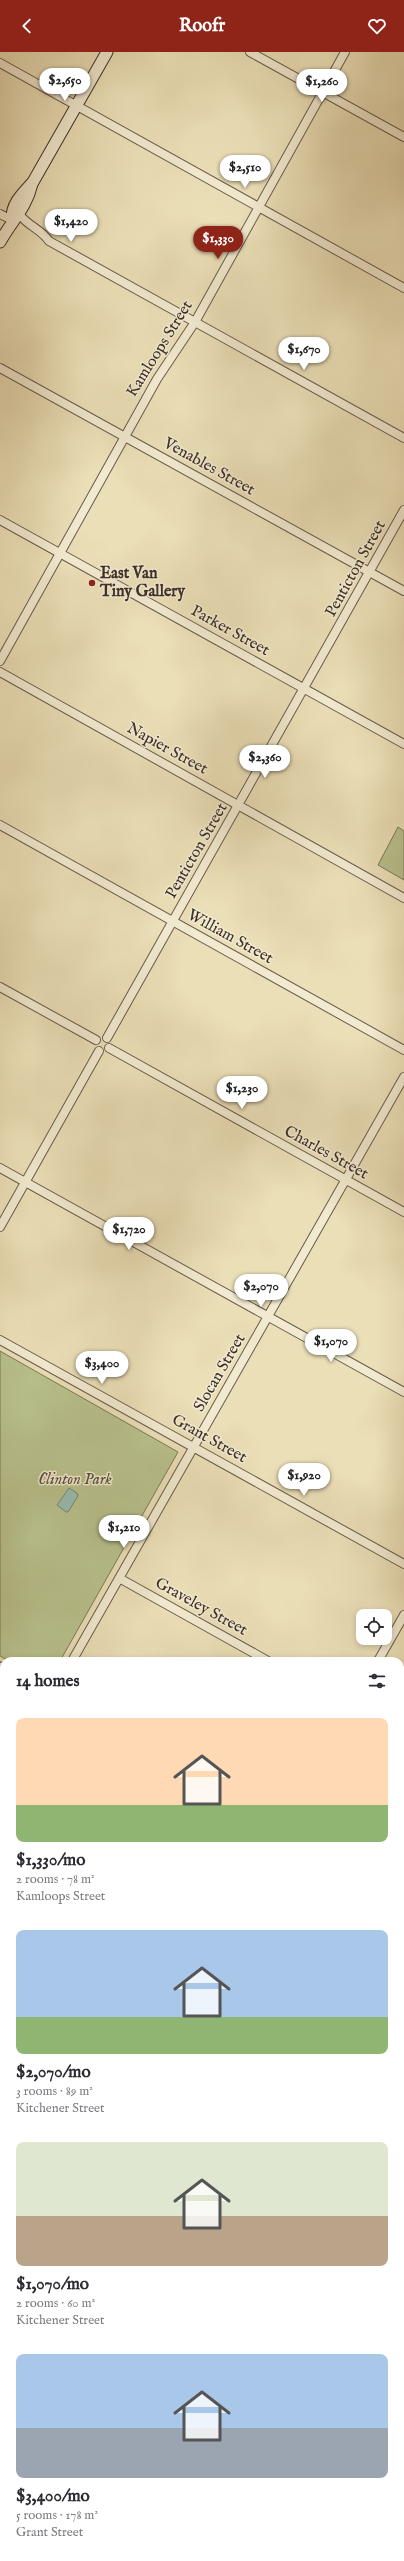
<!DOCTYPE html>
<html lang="en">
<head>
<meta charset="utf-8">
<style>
	:root { --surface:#fff; --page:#f7f7f7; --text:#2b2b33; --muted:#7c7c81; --accent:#8f2418 }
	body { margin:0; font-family:"IM FELL English",serif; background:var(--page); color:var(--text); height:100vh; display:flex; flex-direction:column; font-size:15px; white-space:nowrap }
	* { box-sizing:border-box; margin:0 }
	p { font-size:13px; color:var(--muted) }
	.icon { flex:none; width:22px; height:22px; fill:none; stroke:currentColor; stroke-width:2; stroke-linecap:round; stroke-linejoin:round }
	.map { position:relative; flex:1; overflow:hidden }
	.drawer { position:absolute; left:0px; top:1605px; width:404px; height:904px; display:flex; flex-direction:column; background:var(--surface); border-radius:12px 12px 0 0; box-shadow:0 2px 6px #0003 }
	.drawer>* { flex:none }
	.tools { position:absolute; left:356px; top:1557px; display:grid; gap:8px }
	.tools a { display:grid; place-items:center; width:36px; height:36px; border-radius:8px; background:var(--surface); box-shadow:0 2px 6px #0003; font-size:20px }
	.price { position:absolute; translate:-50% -34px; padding:0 9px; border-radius:14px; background:#fff; color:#222; font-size:13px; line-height:26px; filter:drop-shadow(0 1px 2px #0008) }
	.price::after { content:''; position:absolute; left:50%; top:24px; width:12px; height:9px; margin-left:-6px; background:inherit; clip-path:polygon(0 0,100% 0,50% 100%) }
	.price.on { background:var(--accent); color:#fff }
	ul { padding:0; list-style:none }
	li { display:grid; align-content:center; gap:8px; height:212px; padding:0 16px }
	li span { display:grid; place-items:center; height:124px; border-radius:8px; color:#555 }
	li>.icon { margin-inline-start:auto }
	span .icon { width:72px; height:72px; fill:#fffc; stroke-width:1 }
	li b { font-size:17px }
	h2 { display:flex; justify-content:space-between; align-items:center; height:48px; padding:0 16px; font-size:17px }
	header { display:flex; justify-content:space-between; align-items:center; height:52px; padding:0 16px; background:var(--accent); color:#fff; font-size:18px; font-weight:700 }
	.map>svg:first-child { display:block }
	.green { fill:#b8c18d; stroke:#7a785a }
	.water { fill:#98bcb0; stroke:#73847a }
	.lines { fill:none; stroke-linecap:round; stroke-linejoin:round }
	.street-casing { stroke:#675b4c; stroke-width:10 }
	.secondary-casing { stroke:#3b2f28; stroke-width:13 }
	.street { stroke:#f2ead0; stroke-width:8 }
	.secondary { stroke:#f2ead0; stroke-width:11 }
	.poi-dot { fill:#8f2418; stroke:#f2ead0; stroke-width:1.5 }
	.labels { text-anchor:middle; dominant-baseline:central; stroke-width:3; stroke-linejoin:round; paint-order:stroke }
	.street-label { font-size:16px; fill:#3b2f28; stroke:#f2ead0 }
	.poi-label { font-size:16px; font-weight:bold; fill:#3b2f28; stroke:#f2ead0; text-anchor:start }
	.park-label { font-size:16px; font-style:italic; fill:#544c3c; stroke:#f2ead0 }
</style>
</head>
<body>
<header><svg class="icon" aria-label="back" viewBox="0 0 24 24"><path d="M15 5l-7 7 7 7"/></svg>Roofr<svg class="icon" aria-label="heart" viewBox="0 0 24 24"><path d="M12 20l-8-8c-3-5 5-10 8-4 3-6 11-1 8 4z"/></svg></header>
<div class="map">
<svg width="404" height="2509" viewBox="0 0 404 2509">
	<rect width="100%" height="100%" fill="#ebdfb7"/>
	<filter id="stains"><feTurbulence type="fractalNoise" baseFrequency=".005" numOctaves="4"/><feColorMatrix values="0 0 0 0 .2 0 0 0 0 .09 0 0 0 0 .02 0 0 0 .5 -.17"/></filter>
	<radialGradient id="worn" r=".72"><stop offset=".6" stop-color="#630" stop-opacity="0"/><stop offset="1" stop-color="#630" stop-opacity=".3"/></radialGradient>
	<path class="green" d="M398,775L404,779V828L378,813Z
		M0,1299L178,1400L60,1609H9L0,1604Z"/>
	<path class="water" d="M69,1436L77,1441L78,1444L68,1460H66L57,1453Z"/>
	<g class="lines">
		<g class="street-casing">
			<path id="street" d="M250,0L404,85
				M0,11L404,236
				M0,162L12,168
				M20,163C28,174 41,177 49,189L404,386
				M0,316L404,539
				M0,468L404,692
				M0,609L157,327L195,270L345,0
				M0,620L404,846
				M0,773L404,998
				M0,935L96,988
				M107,986L404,458
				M109,996L404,1160
				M0,1116L404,1340
				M0,1175L99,999
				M0,1288L404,1512
				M119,1526L268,1609
				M72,1609L404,1025
				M378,1609L404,1563
				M400,1682L404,1684
				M0,1738L4,1731
				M0,1814L4,1815
				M0,1981L4,1983
				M400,2036L404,2039
				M0,2150L4,2153
				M400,2205L404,2207
				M0,2277L4,2270
				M0,2327L4,2329
				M400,2375L404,2377
				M0,2504L9,2509
				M317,2505L324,2509"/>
		</g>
		<g class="secondary-casing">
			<path id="secondary" d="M12,168C11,152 22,142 33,130L107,0
				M0,190C12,168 26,157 32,132
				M0,1616L4,1618
				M0,1647L4,1650
				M400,1837L404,1839
				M400,1868L404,1870
				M400,2146L404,2134
				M198,2509L201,2505"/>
		</g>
		<use href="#street" class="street"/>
		<use href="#secondary" class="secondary"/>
	</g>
	<circle class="poi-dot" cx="92" cy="531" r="4"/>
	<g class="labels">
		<g class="street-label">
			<text transform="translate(160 297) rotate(-58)">Kamloops Street</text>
			<text transform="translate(209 415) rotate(29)">Venables Street</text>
			<text transform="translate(356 517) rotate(-61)">Penticton Street</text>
			<text transform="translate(230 579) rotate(29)">Parker Street</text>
			<text transform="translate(167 697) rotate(29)">Napier Street</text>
			<text transform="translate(197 799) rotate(-60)">Penticton Street</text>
			<text transform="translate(230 885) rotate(29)">William Street</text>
			<text transform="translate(326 1101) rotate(29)">Charles Street</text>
			<text transform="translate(220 1321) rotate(-60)">Slocan Street</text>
			<text transform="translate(209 1387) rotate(29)">Grant Street</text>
			<text transform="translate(201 1555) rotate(29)">Graveley Street</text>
		</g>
		<g class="poi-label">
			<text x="100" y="522">East Van<tspan x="100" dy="18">Tiny Gallery</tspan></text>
		</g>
		<g class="park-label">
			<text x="75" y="1428">Clinton Park</text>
		</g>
	</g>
	<rect width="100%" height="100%" filter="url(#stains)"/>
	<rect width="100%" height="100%" fill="url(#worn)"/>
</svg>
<div class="tools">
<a><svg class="icon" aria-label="locate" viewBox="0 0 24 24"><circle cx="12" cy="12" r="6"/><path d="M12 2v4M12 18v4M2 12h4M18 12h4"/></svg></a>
</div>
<b class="price" style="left:65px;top:50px">$2,650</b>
<b class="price" style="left:322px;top:51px">$1,260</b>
<b class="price" style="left:245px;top:137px">$2,510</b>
<b class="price" style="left:71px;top:191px">$1,420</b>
<b class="price on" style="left:218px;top:208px">$1,330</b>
<b class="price" style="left:304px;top:319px">$1,670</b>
<b class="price" style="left:265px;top:727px">$2,360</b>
<b class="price" style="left:242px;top:1058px">$1,230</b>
<b class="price" style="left:129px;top:1199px">$1,720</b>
<b class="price" style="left:261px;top:1256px">$2,070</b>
<b class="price" style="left:331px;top:1311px">$1,070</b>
<b class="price" style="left:102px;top:1333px">$3,400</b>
<b class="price" style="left:304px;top:1445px">$1,920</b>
<b class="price" style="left:124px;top:1497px">$1,210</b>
<section class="drawer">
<h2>14 homes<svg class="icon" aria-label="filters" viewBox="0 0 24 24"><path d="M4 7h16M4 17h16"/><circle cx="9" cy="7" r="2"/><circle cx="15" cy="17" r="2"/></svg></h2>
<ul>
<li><span style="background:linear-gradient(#ffd9b3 70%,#8fb573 0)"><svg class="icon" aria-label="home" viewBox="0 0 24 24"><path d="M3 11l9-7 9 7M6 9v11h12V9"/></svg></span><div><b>$1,330/mo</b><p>2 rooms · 78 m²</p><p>Kamloops Street</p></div></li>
<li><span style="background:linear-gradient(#a9c7e8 70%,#8fb573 0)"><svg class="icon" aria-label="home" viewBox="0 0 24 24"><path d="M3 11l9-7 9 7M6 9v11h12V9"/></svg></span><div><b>$2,070/mo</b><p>3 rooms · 89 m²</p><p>Kitchener Street</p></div></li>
<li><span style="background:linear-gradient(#dfe7d0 60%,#b9a48a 0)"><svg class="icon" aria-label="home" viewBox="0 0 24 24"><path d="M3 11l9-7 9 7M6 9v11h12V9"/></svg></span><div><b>$1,070/mo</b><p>2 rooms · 60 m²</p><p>Kitchener Street</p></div></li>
<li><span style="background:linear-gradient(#a9c7e8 60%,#9aa5b1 0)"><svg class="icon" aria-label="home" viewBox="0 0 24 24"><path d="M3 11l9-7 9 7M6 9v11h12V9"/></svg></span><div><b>$3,400/mo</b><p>5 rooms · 178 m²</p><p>Grant Street</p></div></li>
</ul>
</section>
</div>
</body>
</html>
